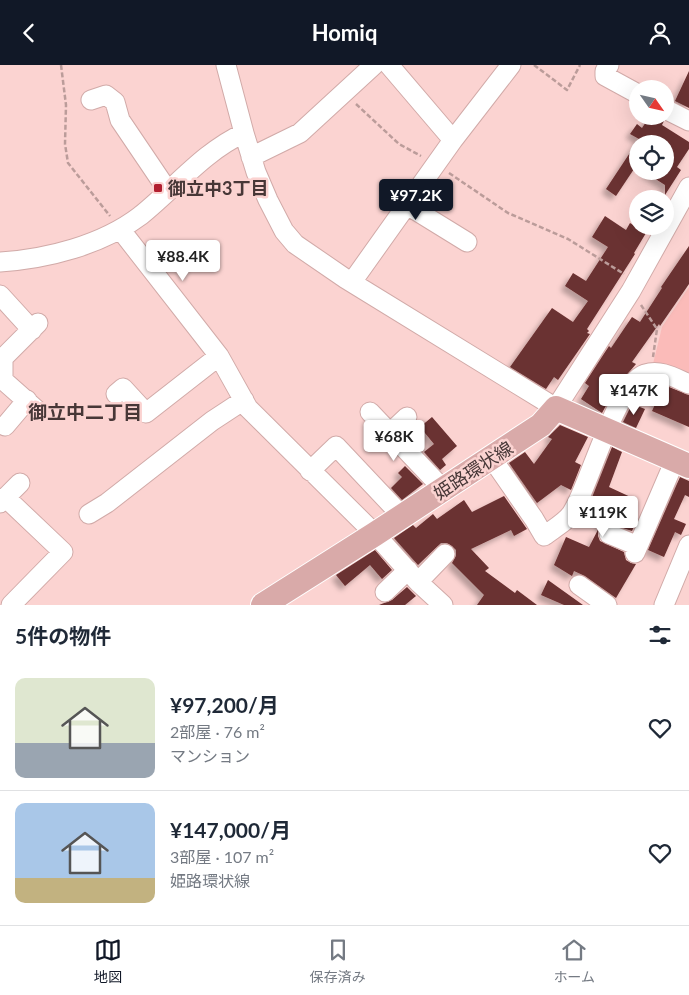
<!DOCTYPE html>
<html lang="ja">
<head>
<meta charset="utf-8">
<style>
	:root { --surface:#fff; --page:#f6f6f7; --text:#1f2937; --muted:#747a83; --line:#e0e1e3; --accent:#111827 }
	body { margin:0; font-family:Lato,"Noto Sans JP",sans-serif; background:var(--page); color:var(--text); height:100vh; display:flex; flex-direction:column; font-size:19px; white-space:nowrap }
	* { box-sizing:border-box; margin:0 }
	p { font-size:16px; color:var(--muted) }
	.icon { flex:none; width:28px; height:28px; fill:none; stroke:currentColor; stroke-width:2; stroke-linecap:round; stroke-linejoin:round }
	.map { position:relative; height:540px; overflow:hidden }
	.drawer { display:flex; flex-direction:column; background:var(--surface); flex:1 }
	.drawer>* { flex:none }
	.needle { width:32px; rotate:124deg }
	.tools { position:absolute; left:629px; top:15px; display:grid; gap:10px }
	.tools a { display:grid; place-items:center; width:45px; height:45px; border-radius:50%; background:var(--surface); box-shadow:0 5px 20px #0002; font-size:25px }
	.price { position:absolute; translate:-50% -42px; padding:0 11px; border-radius:5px; background:#fff; color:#222; font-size:16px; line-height:32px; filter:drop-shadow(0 1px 2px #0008) }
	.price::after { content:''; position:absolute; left:50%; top:30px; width:15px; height:11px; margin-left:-8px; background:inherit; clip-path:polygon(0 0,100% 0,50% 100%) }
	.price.on { background:var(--accent); color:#fff }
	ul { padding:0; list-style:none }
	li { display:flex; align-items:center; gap:15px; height:125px; padding:0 15px }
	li+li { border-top:1px solid var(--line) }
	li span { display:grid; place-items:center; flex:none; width:140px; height:100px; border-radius:10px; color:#555 }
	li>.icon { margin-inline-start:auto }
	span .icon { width:60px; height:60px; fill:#fffc; stroke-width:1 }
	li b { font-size:21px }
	h2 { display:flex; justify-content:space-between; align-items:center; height:60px; padding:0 15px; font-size:21px }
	header { display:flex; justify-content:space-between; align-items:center; height:65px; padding:0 15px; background:var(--accent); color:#fff; font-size:22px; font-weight:700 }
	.menu { display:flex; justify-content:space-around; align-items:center; height:70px; border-top:1px solid var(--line); background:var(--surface); font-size:14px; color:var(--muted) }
	.menu a { display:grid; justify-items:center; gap:2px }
	.menu .on { color:var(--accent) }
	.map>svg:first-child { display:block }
	.green { fill:#fbbbb9 }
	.building { fill:#6a3030; filter:url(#shadow) }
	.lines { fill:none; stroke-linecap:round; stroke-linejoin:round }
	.minor-casing { stroke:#d1aaa8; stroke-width:21 }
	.major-casing { stroke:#fff; stroke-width:26 }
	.path { stroke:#bb9c9a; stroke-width:2.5; stroke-dasharray:5 2.5; stroke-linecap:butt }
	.minor { stroke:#fff; stroke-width:19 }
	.major { stroke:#d9aaa9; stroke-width:24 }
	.poi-dot { fill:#b21f30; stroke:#fbd3d1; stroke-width:2 }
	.labels { text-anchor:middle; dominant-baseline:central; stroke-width:5; stroke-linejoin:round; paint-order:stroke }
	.poi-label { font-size:18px; font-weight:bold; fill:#473737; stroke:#fbd3d1; text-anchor:start }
	.street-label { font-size:18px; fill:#473737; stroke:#fbd3d1 }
	.neighbourhood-label { font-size:19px; font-weight:bold; fill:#473737; stroke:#fbd3d1 }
</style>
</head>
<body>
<header><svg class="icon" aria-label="back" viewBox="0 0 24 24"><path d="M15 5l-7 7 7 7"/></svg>Homiq<svg class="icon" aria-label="person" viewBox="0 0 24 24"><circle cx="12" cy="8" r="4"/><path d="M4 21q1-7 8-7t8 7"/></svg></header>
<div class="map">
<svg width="689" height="540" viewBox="0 0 689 540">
	<defs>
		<filter id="shadow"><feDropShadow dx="-4.5" dy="4.5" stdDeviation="2.5" flood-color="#0004"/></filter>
	</defs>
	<rect width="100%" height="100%" fill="#fbd3d1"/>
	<path class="green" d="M689,222V314L652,303L662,262Z"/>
	<path class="building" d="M689,6V43L675,36Z
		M650,51H657L664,56L662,60L689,77V84L677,102L681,105L665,130V120L643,106H665V79H638V98L616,131L606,124L639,74L630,69L637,59L642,63Z
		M605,151L626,165L630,158L646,168L634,188L635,189L587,264L589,266L587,268L590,269L558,315L554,312L546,324L510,302L552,243L573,257L588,236L565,221L573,208L586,216L608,182L592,172Z
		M689,181V219L660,261L659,259L632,297L636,299L615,324L602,348L581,334L589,321L585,318L609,281L611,283L632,252L640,257L662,223L661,222Z
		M664,320L689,330V362L652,346Z
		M632,339L645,344L636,363L623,357Z
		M432,352L457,381L442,394L446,400L440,405L424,387L434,379L420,362Z
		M560,360L588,372L575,397L581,400L571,425L561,420L537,438L509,398L525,387L534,399L552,374L548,372Z
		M612,382L622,387L609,422L637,435L630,450L638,453L632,466L608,458L602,460L598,465V471L600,476L624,487L626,495L631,498L636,499L616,533L585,511L574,506L572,511L554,500L566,472L589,482L602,457L607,442L591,435Z
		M405,401L423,419L402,435L391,423L402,412L398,408Z
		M680,412L689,416V432L685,430L674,454L686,459L681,470L675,467L664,492L648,485Z
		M504,431L527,464L514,471L511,465L471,484L489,503L485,506L515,528L517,525L537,540H477L484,530L452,498L456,491V485L452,481L447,478H441L418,500L394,473L413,460L416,463L433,449L437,454L464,435L472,447Z
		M375,485L392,505L382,514L370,500L345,521L336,510Z
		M548,515L583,540H564L541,530Z
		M407,522L416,531L405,540H379L392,535Z"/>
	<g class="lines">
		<g class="minor-casing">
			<path id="minor" d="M226,0L244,68
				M389,0L453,75
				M609,0L605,6V11L638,29
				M91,35L106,30L115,37L120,55L168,126
				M665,44L689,56
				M251,92L300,68L374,0
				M407,140L467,177
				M120,164L219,291
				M0,197C47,194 102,180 140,151C175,123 203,87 244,68L256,107L268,135L284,166L295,179L346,214L556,343L631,226L689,122
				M352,217L453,75L511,0
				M0,230L32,265
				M116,329L123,323L146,348L219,291L248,343L375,469L418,517L443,540
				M38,346L3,315V293L38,258
				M370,347L443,424
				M5,361L27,335
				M390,368L407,352
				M491,392L534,454L544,471C553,464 568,456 573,446C590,418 616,319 645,309C661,304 675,313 689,319
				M310,406L336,381L402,451
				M5,432L63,487L11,540
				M0,438L20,418
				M89,449L107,438L212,356L244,335
				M609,469L638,481
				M635,488L675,395
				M418,517L445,489
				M579,520L607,540
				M385,527L408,505
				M664,540L689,480"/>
		</g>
		<g class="major-casing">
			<path id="major" d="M263,540L375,469L541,360L556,343L689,401"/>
		</g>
		<path class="path" d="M61,0L66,40L65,79L68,98L110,151
			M534,0L567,25L580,0
			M356,39L399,79L421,91
			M449,108L508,148L568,174L624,209
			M641,240L657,264L653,292"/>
		<use href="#minor" class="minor"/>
		<use href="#major" class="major"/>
	</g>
	<rect class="poi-dot" x="153" y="118" width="10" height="10" rx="2.5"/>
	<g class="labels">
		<g class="poi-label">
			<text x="168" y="123">御立中3丁目</text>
		</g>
		<g class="street-label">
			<text transform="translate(473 405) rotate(-33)">姫路環状線</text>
		</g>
		<g class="neighbourhood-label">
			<text x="85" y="346">御立中二丁目</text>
		</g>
	</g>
</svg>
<div class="tools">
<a><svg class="needle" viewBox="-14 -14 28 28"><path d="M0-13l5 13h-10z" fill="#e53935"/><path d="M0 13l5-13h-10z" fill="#747a83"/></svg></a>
<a><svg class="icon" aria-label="locate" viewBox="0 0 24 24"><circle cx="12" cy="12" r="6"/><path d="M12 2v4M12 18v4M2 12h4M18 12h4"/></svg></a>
<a><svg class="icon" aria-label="layers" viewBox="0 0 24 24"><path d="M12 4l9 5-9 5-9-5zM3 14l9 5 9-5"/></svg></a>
</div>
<b class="price on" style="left:416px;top:156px">¥97.2K</b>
<b class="price" style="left:183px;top:217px">¥88.4K</b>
<b class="price" style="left:634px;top:351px">¥147K</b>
<b class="price" style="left:394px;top:397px">¥68K</b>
<b class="price" style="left:603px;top:473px">¥119K</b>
</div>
<section class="drawer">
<h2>5件の物件<svg class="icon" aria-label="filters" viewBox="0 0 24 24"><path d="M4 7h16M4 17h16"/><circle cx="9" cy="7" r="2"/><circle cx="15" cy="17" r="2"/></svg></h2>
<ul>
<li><span style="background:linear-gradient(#dfe7d0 65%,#9aa5b1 0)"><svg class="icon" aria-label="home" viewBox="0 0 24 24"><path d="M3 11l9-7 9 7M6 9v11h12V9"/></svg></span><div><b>¥97,200/月</b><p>2部屋 · 76 m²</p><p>マンション</p></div><svg class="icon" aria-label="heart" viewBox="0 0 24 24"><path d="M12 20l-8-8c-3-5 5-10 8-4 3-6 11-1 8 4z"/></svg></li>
<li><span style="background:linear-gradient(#a9c7e8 75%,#c2b280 0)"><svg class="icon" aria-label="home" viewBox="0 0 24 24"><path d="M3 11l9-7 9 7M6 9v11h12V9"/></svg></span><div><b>¥147,000/月</b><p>3部屋 · 107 m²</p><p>姫路環状線</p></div><svg class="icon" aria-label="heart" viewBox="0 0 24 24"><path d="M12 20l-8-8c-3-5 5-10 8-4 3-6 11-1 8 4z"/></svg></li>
</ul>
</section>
<nav class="menu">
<a class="on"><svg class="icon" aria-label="map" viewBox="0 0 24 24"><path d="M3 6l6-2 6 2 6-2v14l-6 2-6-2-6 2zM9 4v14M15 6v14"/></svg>地図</a>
<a><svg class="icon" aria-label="saved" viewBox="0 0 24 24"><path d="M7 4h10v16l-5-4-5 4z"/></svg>保存済み</a>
<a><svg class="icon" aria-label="home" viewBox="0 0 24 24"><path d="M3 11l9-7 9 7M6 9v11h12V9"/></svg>ホーム</a>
</nav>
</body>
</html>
